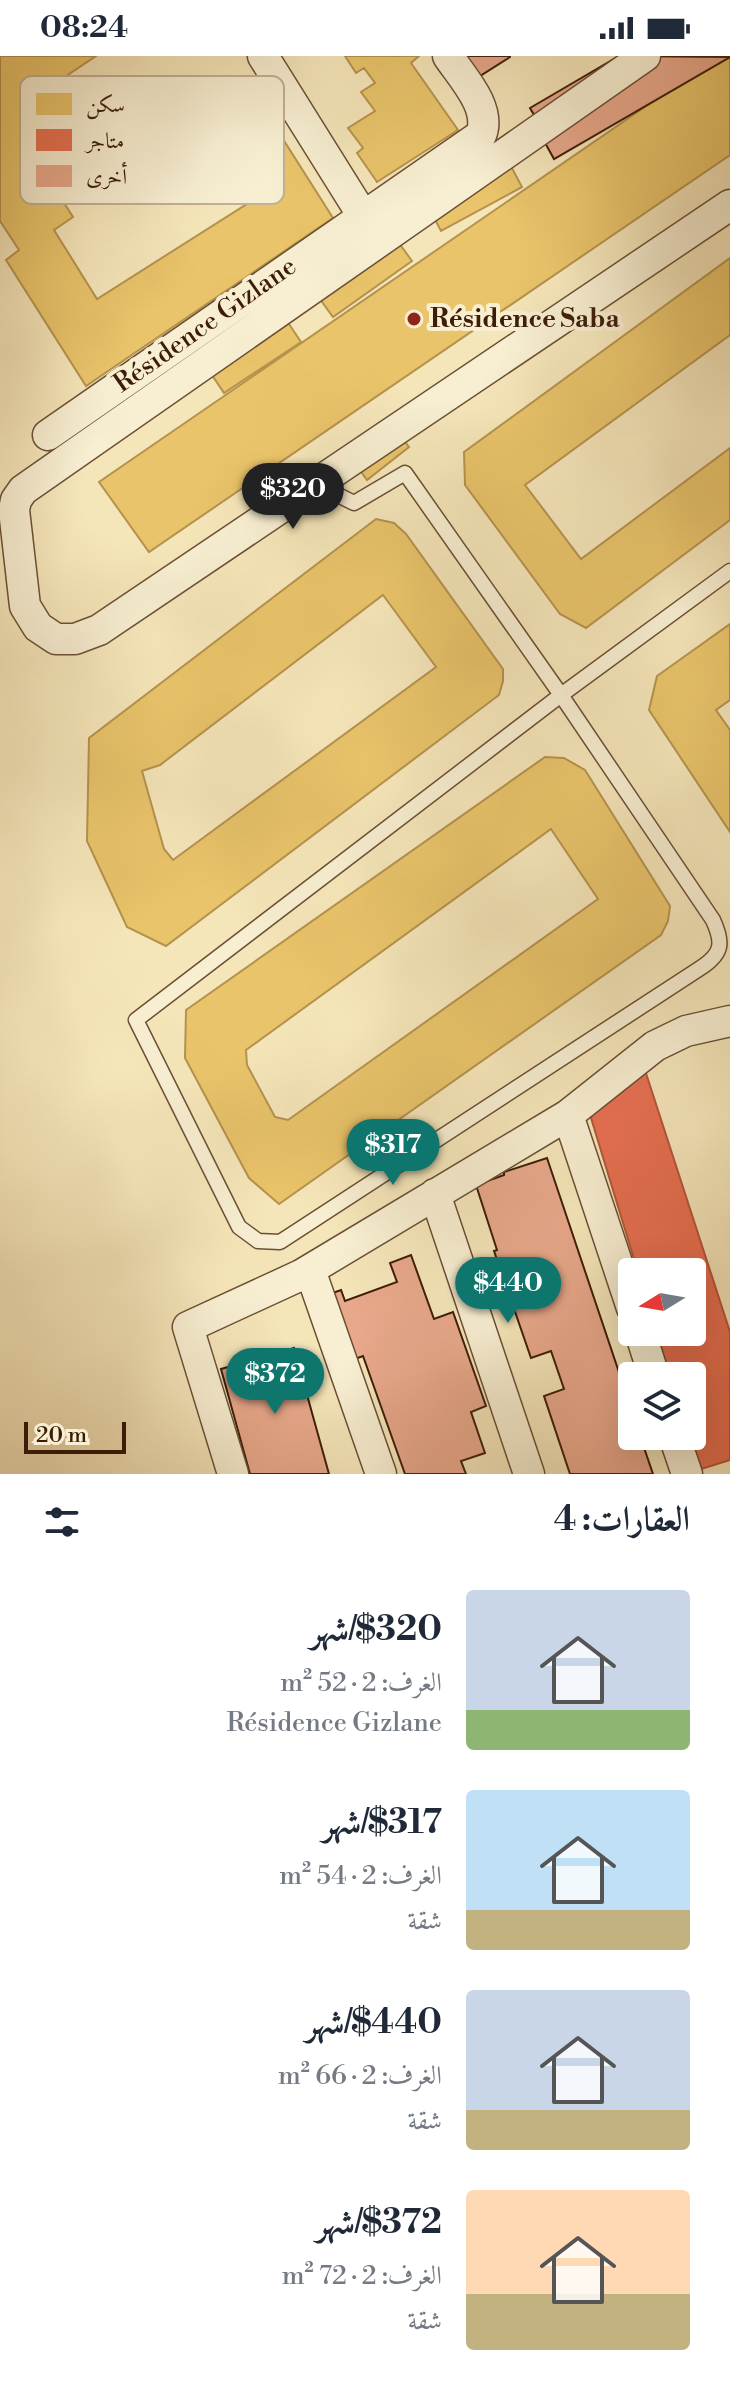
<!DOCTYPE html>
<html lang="ar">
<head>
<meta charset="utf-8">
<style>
	:root { --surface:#fff; --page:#f2f2f3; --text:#1f2937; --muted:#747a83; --accent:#0f766e }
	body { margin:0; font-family:"Libre Bodoni",Amiri,serif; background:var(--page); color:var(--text); direction:rtl; height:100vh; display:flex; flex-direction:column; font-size:30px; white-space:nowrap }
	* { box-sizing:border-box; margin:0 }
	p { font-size:26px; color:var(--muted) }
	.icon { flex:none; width:44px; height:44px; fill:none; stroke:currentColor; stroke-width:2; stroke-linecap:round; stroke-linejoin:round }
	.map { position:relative; height:1418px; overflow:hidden; direction:ltr }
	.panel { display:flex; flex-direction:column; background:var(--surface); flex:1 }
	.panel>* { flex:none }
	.needle { width:52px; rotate:259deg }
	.tools { position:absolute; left:618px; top:1202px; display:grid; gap:16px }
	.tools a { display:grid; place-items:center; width:88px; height:88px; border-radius:8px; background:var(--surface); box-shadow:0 8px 32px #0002; font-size:40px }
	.scale { position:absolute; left:24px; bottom:20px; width:102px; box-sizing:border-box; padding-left:8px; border:4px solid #3d1d08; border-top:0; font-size:22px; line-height:28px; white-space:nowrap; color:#3d1d08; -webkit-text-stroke:6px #f8efd2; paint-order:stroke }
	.price { position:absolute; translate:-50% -68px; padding:0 18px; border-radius:28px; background:var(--accent); color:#fff; font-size:26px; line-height:52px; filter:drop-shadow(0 2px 4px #0008) }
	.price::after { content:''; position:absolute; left:50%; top:48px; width:24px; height:18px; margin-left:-12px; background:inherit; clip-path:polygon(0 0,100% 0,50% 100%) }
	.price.active { background:#222; color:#fff }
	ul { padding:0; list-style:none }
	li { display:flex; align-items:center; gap:24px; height:200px; padding:0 40px }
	li span { display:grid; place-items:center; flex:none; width:224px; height:160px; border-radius:8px; color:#555 }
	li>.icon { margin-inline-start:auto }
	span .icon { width:96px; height:96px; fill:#fffc; stroke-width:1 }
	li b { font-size:34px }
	h2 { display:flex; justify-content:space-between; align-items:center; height:96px; padding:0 40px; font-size:34px }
	.status { display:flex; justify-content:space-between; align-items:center; height:56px; padding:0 40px; background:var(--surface); direction:ltr }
	.status svg { height:22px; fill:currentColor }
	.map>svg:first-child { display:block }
	.homes { fill:#e9c46a; stroke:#b5924d; stroke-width:2; fill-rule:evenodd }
	.shops { fill:#e76f51; stroke:#b4563b; stroke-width:2 }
	.building { fill:#e8a88b; stroke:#3d1d08; stroke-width:2 }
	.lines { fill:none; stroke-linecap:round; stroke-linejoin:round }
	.service-casing { stroke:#6b4f34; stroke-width:17 }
	.minor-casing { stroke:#6b4f34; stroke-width:33 }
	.service { stroke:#f8efd2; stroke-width:14 }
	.minor { stroke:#f8efd2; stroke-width:30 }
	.poi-dot { fill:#8f2418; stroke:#f8efd2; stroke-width:3 }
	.labels { text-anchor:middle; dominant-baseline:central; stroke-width:8; stroke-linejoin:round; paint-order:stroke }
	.poi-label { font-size:26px; font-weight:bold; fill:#3d1d08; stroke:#f8efd2; text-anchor:start }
	.street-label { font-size:26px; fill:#3d1d08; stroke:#f8efd2 }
	.key { fill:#f8efd2; stroke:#c0b095; stroke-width:2 }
	.key-label { font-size:22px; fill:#3d1d08 }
</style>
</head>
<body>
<div class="status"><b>08:24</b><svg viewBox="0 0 49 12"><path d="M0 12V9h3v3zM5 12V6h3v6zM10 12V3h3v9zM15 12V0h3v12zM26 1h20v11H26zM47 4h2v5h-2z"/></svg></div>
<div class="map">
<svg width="730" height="1418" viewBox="0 0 730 1418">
	<rect width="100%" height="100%" fill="#f5e6ba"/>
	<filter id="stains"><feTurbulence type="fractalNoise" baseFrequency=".0025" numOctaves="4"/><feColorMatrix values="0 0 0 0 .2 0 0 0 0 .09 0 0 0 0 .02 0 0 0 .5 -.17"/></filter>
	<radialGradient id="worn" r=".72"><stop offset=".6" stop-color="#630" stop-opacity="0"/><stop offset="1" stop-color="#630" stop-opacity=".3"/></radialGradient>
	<path class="homes" d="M0,0H96L23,49L42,76L25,86L73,161L54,174L97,243L258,141L205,63L250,31L333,162L86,330L6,204L19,194L0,165Z
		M345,0H419L411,7L458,74L377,126L357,97L363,92L348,72L375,55L361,36L375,27L364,12L356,17Z
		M719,0H730V99L149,496L99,426Z
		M495,80L522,131L441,175L414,124Z
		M375,154L412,205L333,261L296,210Z
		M730,202V279L525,429L581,503L730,392V464L586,572L560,558L465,429L464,396Z
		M263,229L301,286L224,337L186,280Z
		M396,374L409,391L367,424L354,406Z
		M376,463L394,467L406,478L503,613V625L499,639L166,890L127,871L87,785L89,682ZM383,539L436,611L173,804L164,793L142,715L160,709Z
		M730,568V644L716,654L730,674V776L649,654L657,620Z
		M545,701L564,702L585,714L670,850L668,865L661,879L279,1148L249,1122L185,1002L186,954ZM551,773L598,843L288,1064L275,1061L247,1009L246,994Z"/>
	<path class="shops" d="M643,1008L730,1276V1404L698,1414L687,1380H692V1320H669L656,1276H692V1216H638L588,1052Z"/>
	<path class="building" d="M441,0H510V1L461,32Z
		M619,0L730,1L554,103L544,85L548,83L530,52Z
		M547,1102L632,1355V1380H640L653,1418H570L544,1340L564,1333L551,1295L531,1302L494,1195L497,1194L476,1129L504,1119V1116Z
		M411,1199L434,1263L453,1256L486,1350L471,1356L485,1397L461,1405L466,1418H405L363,1300L347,1306L324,1240L341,1234L345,1245L397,1226L390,1207Z
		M294,1292L329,1418H250L221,1313Z"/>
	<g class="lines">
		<g class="service-casing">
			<path id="service" d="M316,428L354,447L405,417L561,639L713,864C723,886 723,897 702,911L280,1186L258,1185L239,1171L136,964L561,639L730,515"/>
		</g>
		<g class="minor-casing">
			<path id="minor" d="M263,0L363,160
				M645,0L23,434L16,444L14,454L25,550L38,571L56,583H75L99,574L730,149
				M48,379L481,79C492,52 462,21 448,0
				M568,1059L655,990L686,975L730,965
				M435,1138L529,1418
				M310,1214L381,1418
				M640,1276L654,1320
				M674,1380L687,1418
				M233,1418L188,1271L301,1219L568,1059L632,1252"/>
		</g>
		<use href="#service" class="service"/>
		<use href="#minor" class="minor"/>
	</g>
	<circle class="poi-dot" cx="414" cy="263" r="8"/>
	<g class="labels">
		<g class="poi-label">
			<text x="430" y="263">Résidence Saba</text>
		</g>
		<g class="street-label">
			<text transform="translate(205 269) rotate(-35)">Résidence Gizlane</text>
		</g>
	</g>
	<rect x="20" y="20" width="264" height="128" rx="12" class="key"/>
	<rect x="36" y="37" width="36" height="22" fill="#e9c46a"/>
	<rect x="36" y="73" width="36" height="22" fill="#e76f51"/>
	<rect x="36" y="109" width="36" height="22" fill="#e8a88b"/>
	<g class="key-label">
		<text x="86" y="56">سكن</text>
		<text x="86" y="92">متاجر</text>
		<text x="86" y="128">أخرى</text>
	</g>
	<rect width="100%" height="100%" filter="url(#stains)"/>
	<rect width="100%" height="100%" fill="url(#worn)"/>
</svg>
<div class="tools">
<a><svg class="needle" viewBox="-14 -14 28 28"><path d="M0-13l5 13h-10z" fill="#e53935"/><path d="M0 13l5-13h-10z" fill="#747a83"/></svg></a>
<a><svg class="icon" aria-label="layers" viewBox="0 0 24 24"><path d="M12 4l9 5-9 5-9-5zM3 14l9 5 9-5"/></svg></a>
</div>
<div class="scale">20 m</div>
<b class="price active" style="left:293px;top:475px">$320</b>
<b class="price" style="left:393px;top:1131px">$317</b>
<b class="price" style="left:508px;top:1269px">$440</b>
<b class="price" style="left:275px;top:1360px">$372</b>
</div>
<section class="panel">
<h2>العقارات: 4<svg class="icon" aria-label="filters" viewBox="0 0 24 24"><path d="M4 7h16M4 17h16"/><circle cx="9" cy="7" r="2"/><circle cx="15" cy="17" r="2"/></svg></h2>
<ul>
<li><span style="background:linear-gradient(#c9d6e8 75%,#8fb573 0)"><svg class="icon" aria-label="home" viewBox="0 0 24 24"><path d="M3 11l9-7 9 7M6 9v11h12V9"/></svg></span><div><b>$320/شهر</b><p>الغرف: 2 · 52 m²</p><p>Résidence Gizlane</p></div></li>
<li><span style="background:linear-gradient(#bfe0f5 75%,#c2b280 0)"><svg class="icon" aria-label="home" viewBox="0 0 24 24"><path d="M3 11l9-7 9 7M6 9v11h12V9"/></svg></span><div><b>$317/شهر</b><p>الغرف: 2 · 54 m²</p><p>شقة</p></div></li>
<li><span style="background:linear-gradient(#c9d6e8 75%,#c2b280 0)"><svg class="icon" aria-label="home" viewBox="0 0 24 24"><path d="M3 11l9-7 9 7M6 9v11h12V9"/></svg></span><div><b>$440/شهر</b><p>الغرف: 2 · 66 m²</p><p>شقة</p></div></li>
<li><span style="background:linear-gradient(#ffd9b3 65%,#c2b280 0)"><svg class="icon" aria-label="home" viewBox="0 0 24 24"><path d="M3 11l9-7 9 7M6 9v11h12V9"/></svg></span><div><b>$372/شهر</b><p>الغرف: 2 · 72 m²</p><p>شقة</p></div></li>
</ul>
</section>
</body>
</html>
